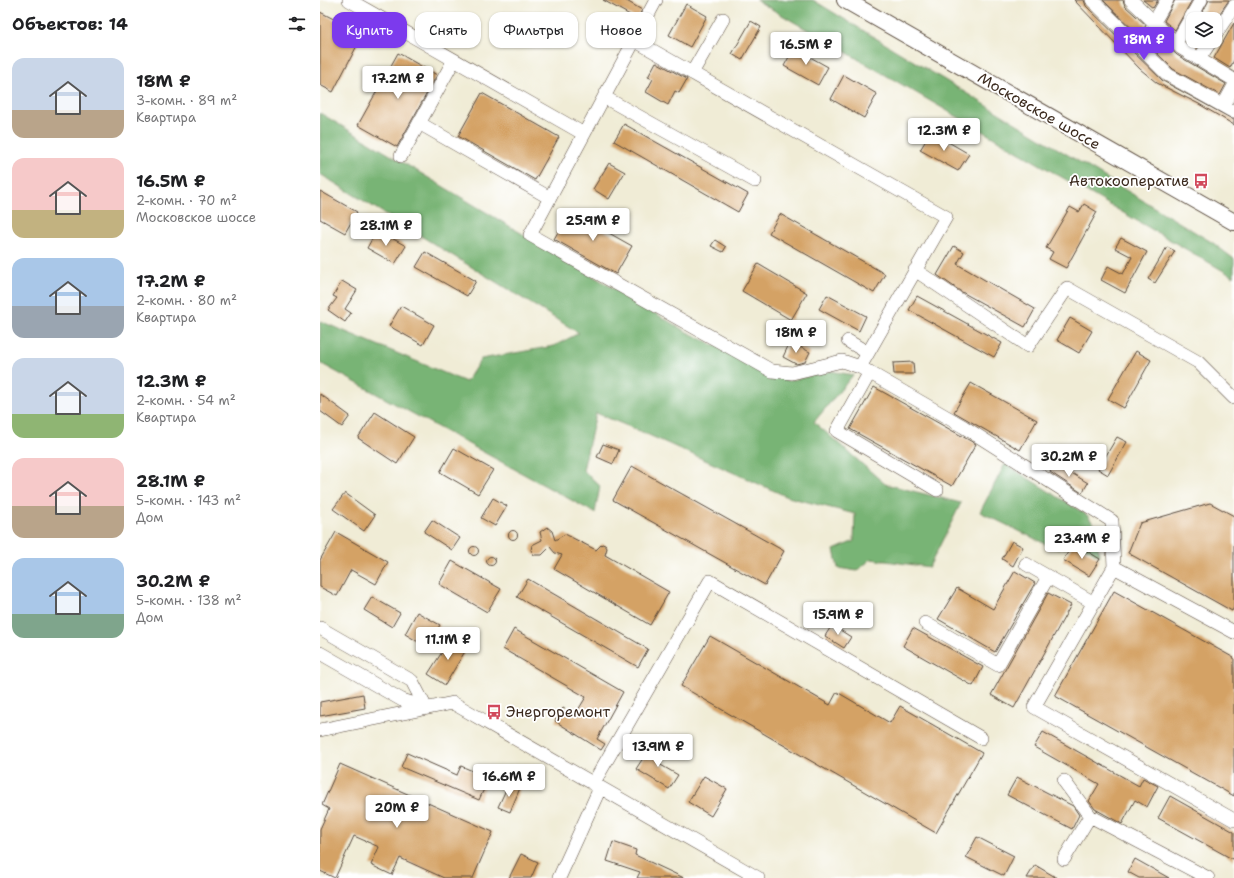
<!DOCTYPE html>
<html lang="ru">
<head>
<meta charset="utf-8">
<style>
	:root { --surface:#fff; --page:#f2f2f2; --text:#202124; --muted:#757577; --accent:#7c3aed }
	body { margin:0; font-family:"Shantell Sans",sans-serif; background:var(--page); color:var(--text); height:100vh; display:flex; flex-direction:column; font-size:15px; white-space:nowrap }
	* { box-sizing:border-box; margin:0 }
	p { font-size:13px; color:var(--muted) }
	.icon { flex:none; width:22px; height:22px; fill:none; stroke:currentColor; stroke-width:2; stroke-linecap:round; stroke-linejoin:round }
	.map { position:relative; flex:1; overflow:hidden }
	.details { display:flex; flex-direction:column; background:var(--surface); width:320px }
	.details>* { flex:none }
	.guide { position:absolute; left:12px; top:12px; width:380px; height:36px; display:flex; gap:8px }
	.fabs { position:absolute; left:866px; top:12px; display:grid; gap:8px }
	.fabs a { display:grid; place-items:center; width:36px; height:36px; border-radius:8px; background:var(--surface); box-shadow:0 1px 3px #0004; font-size:20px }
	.price { position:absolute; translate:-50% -34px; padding:0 9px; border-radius:4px; background:#fff; color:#222; font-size:13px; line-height:26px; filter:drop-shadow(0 1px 2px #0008) }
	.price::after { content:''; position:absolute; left:50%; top:24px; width:12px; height:9px; margin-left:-6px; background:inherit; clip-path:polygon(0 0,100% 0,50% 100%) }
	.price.selected { background:var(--accent); color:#fff }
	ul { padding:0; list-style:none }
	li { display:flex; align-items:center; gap:12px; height:100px; padding:0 12px }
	li span { display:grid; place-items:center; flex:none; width:112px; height:80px; border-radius:12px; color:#555 }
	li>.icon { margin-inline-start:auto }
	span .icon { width:48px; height:48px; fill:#fffc; stroke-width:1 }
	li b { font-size:17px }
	h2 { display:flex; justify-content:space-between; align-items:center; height:48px; padding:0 12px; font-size:17px }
	.pill { padding:0 14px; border-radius:12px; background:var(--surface); box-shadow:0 1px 3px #0004; font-size:14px; line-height:36px }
	.pill.selected { background:var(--accent); color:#fff }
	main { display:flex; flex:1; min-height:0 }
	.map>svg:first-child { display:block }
	.forest { fill:#78b474; stroke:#5a6f49 }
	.building { fill:#d4a265 }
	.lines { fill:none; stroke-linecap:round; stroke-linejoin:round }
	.minor-casing { stroke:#56473a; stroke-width:14 }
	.major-casing { stroke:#56473a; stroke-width:18 }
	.minor { stroke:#fff; stroke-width:13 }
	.major { stroke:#fff; stroke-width:16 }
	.labels { text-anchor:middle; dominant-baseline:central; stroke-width:3.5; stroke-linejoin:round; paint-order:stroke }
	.street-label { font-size:15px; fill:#3b2a1e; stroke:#fff }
	.poi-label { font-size:15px; fill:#3b2a1e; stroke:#fff; text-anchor:end }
</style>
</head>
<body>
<main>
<section class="details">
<h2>Объектов: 14<svg class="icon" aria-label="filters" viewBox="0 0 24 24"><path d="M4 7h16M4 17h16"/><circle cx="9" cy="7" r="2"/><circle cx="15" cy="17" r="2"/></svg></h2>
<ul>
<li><span style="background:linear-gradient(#c9d6e8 65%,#b9a48a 0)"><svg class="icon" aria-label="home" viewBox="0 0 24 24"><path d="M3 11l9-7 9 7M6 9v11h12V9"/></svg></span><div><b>18M ₽</b><p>3-комн. · 89 m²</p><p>Квартира</p></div></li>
<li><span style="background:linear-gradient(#f6c9c9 65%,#c2b280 0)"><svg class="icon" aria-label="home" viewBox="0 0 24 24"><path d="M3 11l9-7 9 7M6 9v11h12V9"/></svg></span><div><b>16.5M ₽</b><p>2-комн. · 70 m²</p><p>Московское шоссе</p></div></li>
<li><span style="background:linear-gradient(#a9c7e8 60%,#9aa5b1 0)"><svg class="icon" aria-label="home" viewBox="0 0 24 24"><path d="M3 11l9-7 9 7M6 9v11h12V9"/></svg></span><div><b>17.2M ₽</b><p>2-комн. · 80 m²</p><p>Квартира</p></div></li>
<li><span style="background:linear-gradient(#c9d6e8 70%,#8fb573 0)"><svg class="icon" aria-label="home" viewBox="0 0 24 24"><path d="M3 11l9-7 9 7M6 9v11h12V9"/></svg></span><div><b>12.3M ₽</b><p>2-комн. · 54 m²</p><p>Квартира</p></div></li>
<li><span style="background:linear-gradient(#f6c9c9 60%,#b9a48a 0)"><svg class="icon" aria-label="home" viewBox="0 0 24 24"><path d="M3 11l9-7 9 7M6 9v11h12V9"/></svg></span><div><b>28.1M ₽</b><p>5-комн. · 143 m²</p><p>Дом</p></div></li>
<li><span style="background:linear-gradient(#a9c7e8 70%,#7fa58c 0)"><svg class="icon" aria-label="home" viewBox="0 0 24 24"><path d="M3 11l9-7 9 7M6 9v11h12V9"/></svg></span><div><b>30.2M ₽</b><p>5-комн. · 138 m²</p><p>Дом</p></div></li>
</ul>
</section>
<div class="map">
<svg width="914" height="878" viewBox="0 0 914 878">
	<rect width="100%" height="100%" fill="#fff"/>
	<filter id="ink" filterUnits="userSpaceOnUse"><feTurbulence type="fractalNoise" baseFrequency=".025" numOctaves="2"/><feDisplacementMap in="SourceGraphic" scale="8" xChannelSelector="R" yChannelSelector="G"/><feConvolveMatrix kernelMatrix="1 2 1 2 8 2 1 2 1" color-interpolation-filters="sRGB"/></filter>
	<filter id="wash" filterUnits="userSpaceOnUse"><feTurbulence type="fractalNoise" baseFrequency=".012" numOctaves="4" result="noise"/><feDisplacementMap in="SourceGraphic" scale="16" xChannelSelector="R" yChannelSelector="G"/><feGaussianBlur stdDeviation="0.9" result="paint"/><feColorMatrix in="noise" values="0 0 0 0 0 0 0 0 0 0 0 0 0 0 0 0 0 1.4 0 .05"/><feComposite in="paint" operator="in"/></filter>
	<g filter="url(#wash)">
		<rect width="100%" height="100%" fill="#f0ecd6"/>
		<path class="forest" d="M436,0H493L893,243L914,259V277Z
			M0,113L365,331L468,381L511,371L533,375L494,422L565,484L641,503L609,567L551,559L537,571L518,568L514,550L534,541L535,514L468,497L322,432L276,413L263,470L280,486L275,513L0,363V321L146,382L161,359L234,346L259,333L0,174Z
			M685,464L767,515L777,528L779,556L753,539L745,548H734L660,512Z"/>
		<g id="blocks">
			<path class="building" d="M283,0H305L322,10L317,19Z
				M754,0H764L766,6L843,81L914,120V125L879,104L837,83L820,69Z
				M783,0H803L805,6L826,25L824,29L843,42L857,55L906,84L900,95L853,69Z
				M823,0H838L833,8Z
				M855,0H872L855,30L844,21Z
				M889,0H909L896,19H879Z
				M366,4L387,16L370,47L349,35Z
				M0,12L43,34L13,92L0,85Z
				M431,21L441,27L422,60L412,54Z
				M914,23V60L910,68L894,58Z
				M866,41H881L877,48Z
				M474,48L508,67L498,85L464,66Z
				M78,53L117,75L77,147L38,125Z
				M336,62L367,79L359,93L355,91L348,105L326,92L333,79L328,77Z
				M524,75L557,94L544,118L511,99Z
				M162,93L239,137L215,180L138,136Z
				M304,124L428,194L418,212L294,141Z
				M611,132L649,154L638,171L600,150Z
				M289,163L305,172L289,199L273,189Z
				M0,191L37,212L25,233L0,219Z
				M764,204L777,212L746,268L729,259L733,252L726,248L750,207L759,212Z
				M250,211L312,246L296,274L234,239Z
				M460,214L565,274L554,293L449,233Z
				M57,230L86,246L75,264L47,248Z
				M801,238L827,252L805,293L781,280L788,266L803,274L812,257L795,248Z
				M395,240L406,247L403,252L391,246Z
				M634,246L644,252L637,264L715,309L705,327L640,291L617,275Z
				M847,247L855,251L835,283L828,279Z
				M105,252L156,281L147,296L96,267Z
				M438,264L487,293L471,320L422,291Z
				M22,281L37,290L25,309L31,313L25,322L8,310L17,298L13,296Z
				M507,295L546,316L539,331L499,309Z
				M597,296L682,343L674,357L589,310Z
				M81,306L114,325L103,345L69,326Z
				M750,318L772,331L759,353L737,340Z
				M470,342L490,352L485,362L476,364L463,357Z
				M816,351L831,360L804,408L788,399Z
				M593,362L594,374H574L573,363Z
				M651,383L717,420L700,450L634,412Z
				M554,387L656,444L632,486L530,429Z
				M0,394L30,416L22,427L0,411Z
				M55,412L94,437L77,464L38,438Z
				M797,437L807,442L788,475L778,469Z
				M283,444L299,450L293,464L277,457Z
				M134,448L173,470L158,494L120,472Z
				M735,463L768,483L762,493L730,472Z
				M312,466L464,551L445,585L293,500Z
				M25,493L55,515L44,531L13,509Z
				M173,498L187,506L175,526L161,518Z
				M890,503L914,516V607L912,611L808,553L820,523Z
				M112,520L140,538L132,550L104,532Z
				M227,527L232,531L235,540L245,534L276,550L282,544L285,545L287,548L285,555L349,592L330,625L234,569L242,555L235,553L230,547L222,555H214L211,550L212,545L222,540L220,532Z
				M188.5 535a4.5 4.5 0 1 1 9 0a4.5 4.5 0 1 1-9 0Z
				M16,532L68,562L56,584L31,570L17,596L0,587V560Z
				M692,541L703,547L693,566L682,559Z
				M754,543L780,559L769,576L743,560Z
				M149.5 551a4.5 4.5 0 1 1 9 0a4.5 4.5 0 1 1-9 0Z
				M166.5 561a4.5 4.5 0 1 1 9 0a4.5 4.5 0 1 1-9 0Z
				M132,561L181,589L167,612L119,584Z
				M695,571L715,583L675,652L618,619L637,588L673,609Z
				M208,579L328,649L318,667L197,597Z
				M794,591L914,658V796L735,696Z
				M728,593L751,605L694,708L671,695Z
				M52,597L80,613L72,627L44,610Z
				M97,612L120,625L107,647L85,634Z
				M512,625L531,637L524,648L505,636Z
				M593,628L663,667L653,686L583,646Z
				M194,629L303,692L277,739L285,744L281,750L235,721L243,708L255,715L266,697L183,649Z
				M390,636L510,705L517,692L570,723L580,706L662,753L616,833L361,686Z
				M131,638L147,648L125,685L108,674Z
				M43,694L45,708L0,716V702Z
				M723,732L819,786L823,778L838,786L827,807L815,800L802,824L775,809L769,801L779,784L714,747Z
				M338,746L346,747L348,752L339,764L358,775L349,789L316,769L325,755L332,759Z
				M87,753L137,775L141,766L169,778L159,800L81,767Z
				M20,764L173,832L153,878H124L80,858L72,875L51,865L59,847L34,836L15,878L0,871V829L9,809L2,805Z
				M384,776L407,789L391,816L368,802Z
				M697,777L753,806L759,815L752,829L687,795Z
				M189,783L200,788L190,812L178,807Z
				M850,796L914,832V860L838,818Z
				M657,837L694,856L684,876L646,857Z
				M293,842L316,850L315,855L364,878H317L320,872L287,861Z
				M201,854L218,862L211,878H189Z
				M815,859L849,878H819L808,872Z
				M715,865L737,878H707Z"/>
		</g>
	</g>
	<g filter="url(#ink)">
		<use href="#blocks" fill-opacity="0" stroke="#56473a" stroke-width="1"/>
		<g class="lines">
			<g class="minor-casing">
				<path id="minor" d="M29,0L264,134
					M336,0L210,235L452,371L472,373L522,361L540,367L644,427L792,521L794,567L914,632
					M772,0L848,75L914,112
					M811,0L861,48L914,80
					M834,22L847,0
					M895,35L914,6
					M314,40L626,217L540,367
					M856,43L881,0
					M879,59L891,41
					M372,73L403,19
					M284,97L435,181
					M903,106L914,86
					M99,123L230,198
					M81,156L134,60
					M595,270L708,346L747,288L878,362L914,398
					M528,341L548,353
					M550,372L517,431L617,490
					M706,564L774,603
					M794,567L714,707L914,820
					M605,623L678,665L728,577
					M0,628L92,681L106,708
					M0,653L82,700L104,707
					M0,730L133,703L438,878
					M744,781L770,816L888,878
					M273,784L390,581L661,738
					M744,859L770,816
					M239,878L280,788"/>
			</g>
			<g class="major-casing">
				<path id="major" d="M525,0L914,222"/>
			</g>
			<use href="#minor" class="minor"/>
			<use href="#major" class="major"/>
		</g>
	</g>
	<defs>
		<g id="bus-bare" transform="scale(1.2)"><path d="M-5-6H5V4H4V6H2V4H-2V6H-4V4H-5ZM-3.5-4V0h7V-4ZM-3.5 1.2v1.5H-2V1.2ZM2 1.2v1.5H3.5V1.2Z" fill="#d1495b" stroke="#fff" stroke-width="2.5" paint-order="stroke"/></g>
	</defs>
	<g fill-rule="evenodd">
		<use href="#bus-bare" x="881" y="181"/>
		<use href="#bus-bare" x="174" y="712"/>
	</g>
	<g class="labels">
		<g class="street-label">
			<text transform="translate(719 111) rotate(30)">Московское шоссе</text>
		</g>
		<g class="poi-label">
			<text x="869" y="181">Автокооператив</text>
			<text x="186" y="712" text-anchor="start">Энергоремонт</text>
		</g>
	</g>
</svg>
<div class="fabs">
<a><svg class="icon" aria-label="layers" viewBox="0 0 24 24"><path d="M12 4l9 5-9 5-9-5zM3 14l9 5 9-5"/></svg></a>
</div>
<b class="price selected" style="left:824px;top:61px">18M ₽</b>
<b class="price" style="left:486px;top:66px">16.5M ₽</b>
<b class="price" style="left:78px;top:100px">17.2M ₽</b>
<b class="price" style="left:624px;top:152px">12.3M ₽</b>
<b class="price" style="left:273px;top:242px">25.9M ₽</b>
<b class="price" style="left:66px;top:247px">28.1M ₽</b>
<b class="price" style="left:476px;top:354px">18M ₽</b>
<b class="price" style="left:749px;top:478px">30.2M ₽</b>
<b class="price" style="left:762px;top:560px">23.4M ₽</b>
<b class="price" style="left:518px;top:636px">15.9M ₽</b>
<b class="price" style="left:128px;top:661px">11.1M ₽</b>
<b class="price" style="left:338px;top:768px">13.9M ₽</b>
<b class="price" style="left:189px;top:798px">16.6M ₽</b>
<b class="price" style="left:77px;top:829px">20M ₽</b>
<div class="guide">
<a class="pill selected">Купить</a>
<a class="pill">Снять</a>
<a class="pill">Фильтры</a>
<a class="pill">Новое</a>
</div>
</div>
</main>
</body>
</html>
